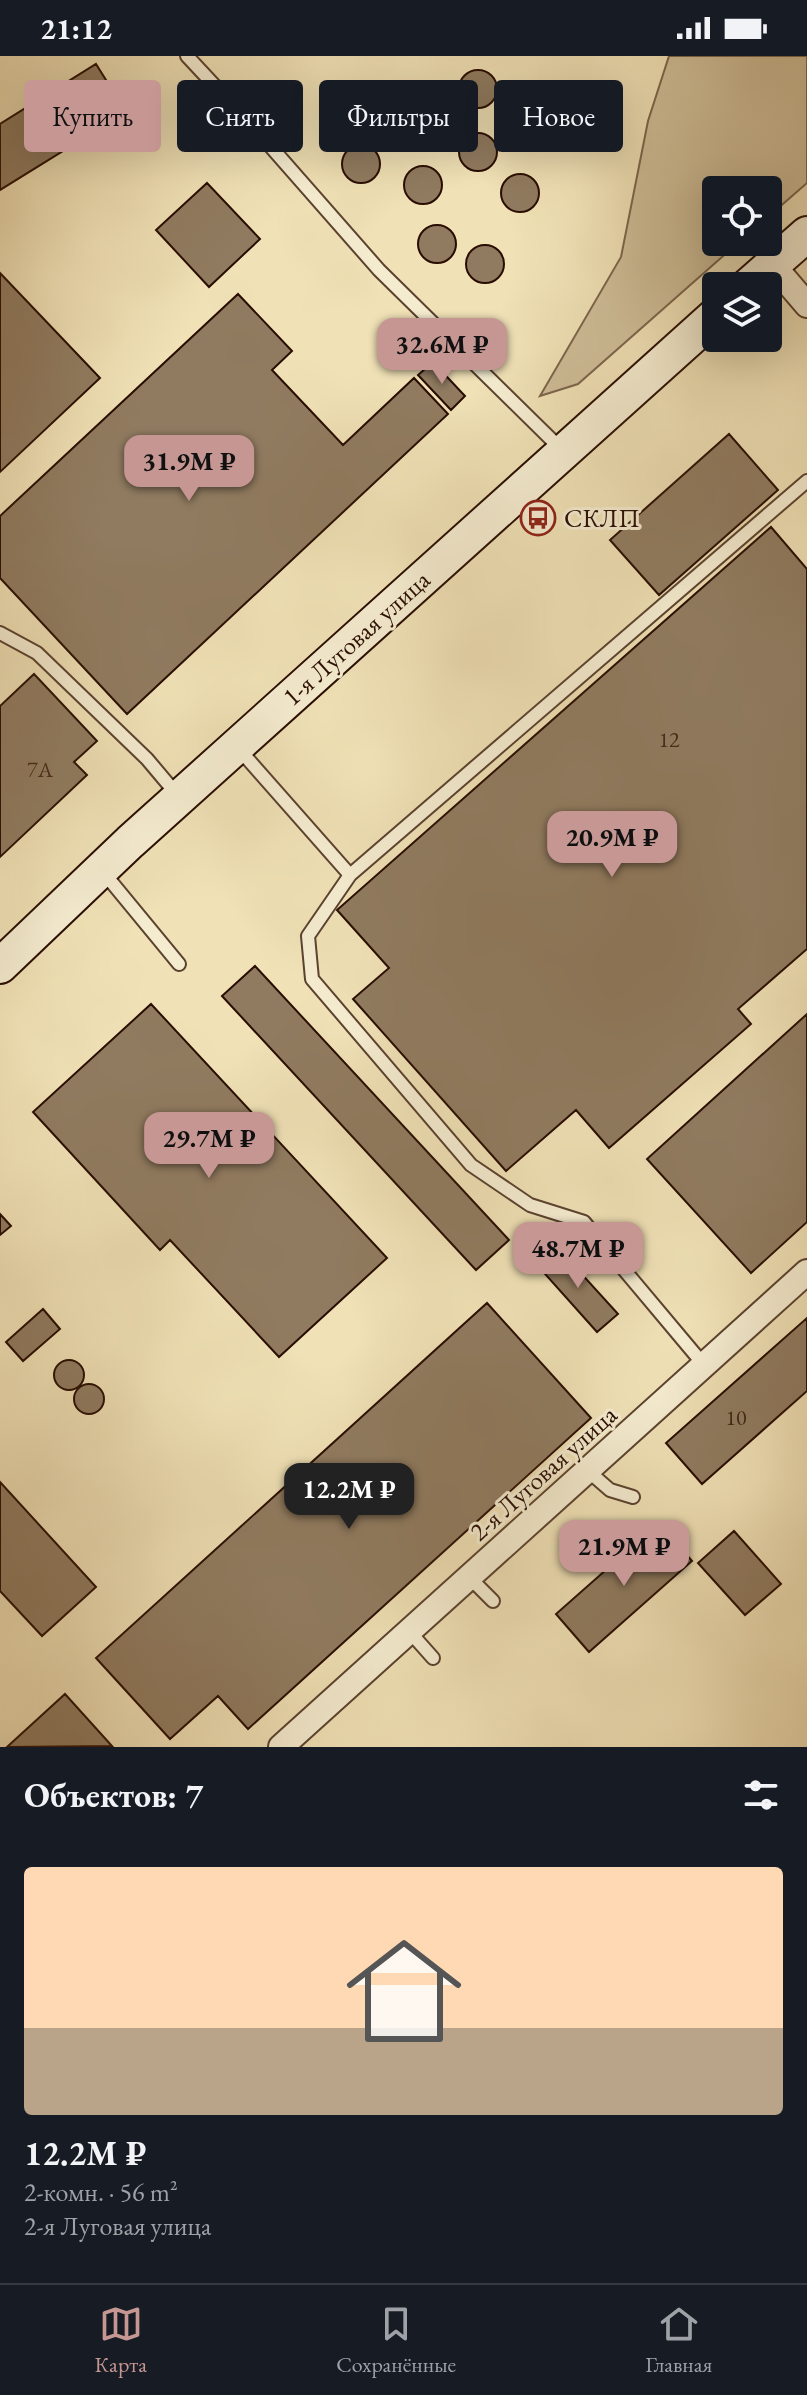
<!DOCTYPE html>
<html lang="ru">
<head>
<meta charset="utf-8">
<style>
	:root { --surface:#171b24; --page:#20242c; --text:#f1f3f6; --muted:#9ea1a6; --line:#363941; --accent:#c59692 }
	body { margin:0; font-family:"EB Garamond",serif; background:var(--page); color:var(--text); height:100vh; display:flex; flex-direction:column; font-size:30px; white-space:nowrap }
	* { box-sizing:border-box; margin:0 }
	p { font-size:26px; color:var(--muted) }
	.icon { flex:none; width:44px; height:44px; fill:none; stroke:currentColor; stroke-width:2; stroke-linecap:round; stroke-linejoin:round }
	.map { position:relative; height:1691px; overflow:hidden }
	.details { display:flex; flex-direction:column; background:var(--surface); flex:1 }
	.details>* { flex:none }
	.banner { position:absolute; left:24px; top:24px; width:760px; height:72px; display:flex; gap:16px }
	.tools { position:absolute; left:702px; top:120px; display:grid; gap:16px }
	.tools a { display:grid; place-items:center; width:80px; height:80px; border-radius:8px; background:var(--surface); box-shadow:0 8px 32px #0002; font-size:40px }
	.price { position:absolute; translate:-50% -68px; padding:0 18px; border-radius:16px; background:var(--accent); color:#111; font-size:26px; line-height:52px; filter:drop-shadow(0 2px 4px #0008) }
	.price::after { content:''; position:absolute; left:50%; top:48px; width:24px; height:18px; margin-left:-12px; background:inherit; clip-path:polygon(0 0,100% 0,50% 100%) }
	.price.current { background:#222; color:#fff }
	ul { padding:0; list-style:none }
	li { display:grid; align-content:center; gap:16px; height:424px; padding:0 24px }
	li span { display:grid; place-items:center; height:248px; border-radius:8px; color:#555 }
	li>.icon { margin-inline-start:auto }
	span .icon { width:144px; height:144px; fill:#fffc; stroke-width:1 }
	li b { font-size:34px }
	h2 { display:flex; justify-content:space-between; align-items:center; height:96px; padding:0 24px; font-size:34px }
	.chip { padding:0 28px; border-radius:8px; background:var(--surface); box-shadow:0 8px 32px #0002; font-size:28px; line-height:72px }
	.chip.current { background:var(--accent); color:#111 }
	.status { display:flex; justify-content:space-between; align-items:center; height:56px; padding:0 40px; background:var(--surface); direction:ltr }
	.status svg { height:22px; fill:currentColor }
	.tab-bar { display:flex; justify-content:space-around; align-items:center; height:112px; border-top:2px solid var(--line); background:var(--surface); font-size:22px; color:var(--muted) }
	.tab-bar a { display:grid; justify-items:center; gap:4px }
	.tab-bar .current { color:var(--accent) }
	.map>svg:first-child { display:block }
	.green { fill:#cebd97; stroke:#7c654c; stroke-width:2 }
	.building { fill:#907b60; stroke:#290d02; stroke-width:2 }
	.lines { fill:none; stroke-linecap:round; stroke-linejoin:round }
	.lane-casing { stroke:#5b422f; stroke-width:16 }
	.street-casing { stroke:#5b422f; stroke-width:28 }
	.secondary-casing { stroke:#290d02; stroke-width:38 }
	.lane { stroke:#f5ecd0; stroke-width:12 }
	.street { stroke:#f5ecd0; stroke-width:24 }
	.secondary { stroke:#f5ecd0; stroke-width:34 }
	.labels { text-anchor:middle; dominant-baseline:central; stroke-width:6; stroke-linejoin:round; paint-order:stroke }
	.number-label { font-size:22px; fill:#43281a }
	.poi-label { font-size:26px; fill:#290d02; stroke:#f5ecd0; text-anchor:start }
	.street-label { font-size:26px; fill:#290d02; stroke:#f5ecd0 }
</style>
</head>
<body>
<div class="status"><b>21:12</b><svg viewBox="0 0 49 12"><path d="M0 12V9h3v3zM5 12V6h3v6zM10 12V3h3v9zM15 12V0h3v12zM26 1h20v11H26zM47 4h2v5h-2z"/></svg></div>
<div class="map">
<svg width="807" height="1691" viewBox="0 0 807 1691">
	<rect width="100%" height="100%" fill="#f0e1b6"/>
	<filter id="stains"><feTurbulence type="fractalNoise" baseFrequency=".0025" numOctaves="4"/><feColorMatrix values="0 0 0 0 .2 0 0 0 0 .09 0 0 0 0 .02 0 0 0 .5 -.17"/></filter>
	<radialGradient id="worn" r=".72"><stop offset=".6" stop-color="#630" stop-opacity="0"/><stop offset="1" stop-color="#630" stop-opacity=".3"/></radialGradient>
	<path class="green" d="M669,0H807V127L768,161V134H716V186H739L578,328L540,340L621,201L648,65Z"/>
	<path class="building" d="M96,8L126,56L0,134V68Z
		M459 33a19 19 0 1 1 38 0a19 19 0 1 1-38 0Z
		M398 65a19 19 0 1 1 38 0a19 19 0 1 1-38 0Z
		M518 70a19 19 0 1 1 38 0a19 19 0 1 1-38 0Z
		M459 96a19 19 0 1 1 38 0a19 19 0 1 1-38 0Z
		M342 108a19 19 0 1 1 38 0a19 19 0 1 1-38 0Z
		M404 129a19 19 0 1 1 38 0a19 19 0 1 1-38 0Z
		M501 137a19 19 0 1 1 38 0a19 19 0 1 1-38 0Z
		M207,127L260,183L209,231L156,174Z
		M418 188a19 19 0 1 1 38 0a19 19 0 1 1-38 0Z
		M466 208a19 19 0 1 1 38 0a19 19 0 1 1-38 0Z
		M0,217L100,322L0,416Z
		M238,238L292,295L272,314L343,389L414,322L448,358L127,658L0,522V460Z
		M433,306L465,340L451,354L418,319Z
		M729,378L778,434L659,539L610,484Z
		M771,471L807,513V893L738,953L751,968L609,1092L576,1054L506,1115L353,943L389,912L337,854Z
		M34,618L97,685L74,706L87,719L0,801V650Z
		M255,910L509,1184L476,1214L222,940Z
		M151,948L387,1202L279,1301L170,1184L160,1194L33,1056Z
		M807,958V1166L751,1217L647,1103Z
		M0,1158L11,1170L0,1179Z
		M558,1192L618,1258L597,1276L538,1210Z
		M487,1247L591,1362L248,1673L218,1640L170,1683L96,1602Z
		M43,1253L60,1273L23,1305L6,1286Z
		M807,1262V1335L702,1428L666,1387Z
		M54 1319a15 15 0 1 1 30 0a15 15 0 1 1-30 0Z
		M74 1343a15 15 0 1 1 30 0a15 15 0 1 1-30 0Z
		M0,1426L96,1531L42,1580L0,1535Z
		M659,1467L692,1505L589,1596L556,1558Z
		M734,1475L781,1528L745,1559L698,1507Z
		M65,1638L112,1690L7,1691Z"/>
	<g class="lines">
		<g class="lane-casing">
			<path id="lane" d="M187,0L257,75L379,214L562,394
				M0,577L37,597L147,703L179,741
				M238,692L350,819
				M104,817L179,908
				M704,1309L584,1166L530,1149L471,1109L312,923L308,880L350,819L807,425
				M587,1414L610,1434L633,1441
				M469,1521L493,1545
				M409,1575L433,1602"/>
		</g>
		<g class="street-casing">
			<path id="street" d="M772,208L807,249
				M281,1691L807,1216"/>
		</g>
		<g class="secondary-casing">
			<path id="secondary" d="M748,230L807,178
				M0,910L130,786L716,259"/>
		</g>
		<use href="#lane" class="lane"/>
		<use href="#street" class="street"/>
		<use href="#secondary" class="secondary"/>
	</g>
	<defs>
		<g id="bus-ring" transform="scale(1.8)"><circle r="9.5" fill="#f5ecd0" stroke="#8f2418" stroke-width="1.5"/><path d="M-5-6H5V4H4V6H2V4H-2V6H-4V4H-5ZM-3.5-4V0h7V-4ZM-3.5 1.2v1.5H-2V1.2ZM2 1.2v1.5H3.5V1.2Z" fill="#8f2418"/></g>
	</defs>
	<g fill-rule="evenodd">
		<use href="#bus-ring" x="538" y="462"/>
	</g>
	<g class="labels">
		<g class="number-label">
			<text x="669" y="683">12</text>
			<text x="40" y="713">7А</text>
			<text x="736" y="1361">10</text>
		</g>
		<g class="poi-label">
			<text x="564" y="462">СКЛП</text>
		</g>
		<g class="street-label">
			<text transform="translate(356 582) rotate(-42)">1-я Луговая улица</text>
			<text transform="translate(543 1417) rotate(-42)">2-я Луговая улица</text>
		</g>
	</g>
	<rect width="100%" height="100%" filter="url(#stains)"/>
	<rect width="100%" height="100%" fill="url(#worn)"/>
</svg>
<div class="tools">
<a><svg class="icon" aria-label="locate" viewBox="0 0 24 24"><circle cx="12" cy="12" r="6"/><path d="M12 2v4M12 18v4M2 12h4M18 12h4"/></svg></a>
<a><svg class="icon" aria-label="layers" viewBox="0 0 24 24"><path d="M12 4l9 5-9 5-9-5zM3 14l9 5 9-5"/></svg></a>
</div>
<b class="price" style="left:442px;top:330px">32.6M ₽</b>
<b class="price" style="left:189px;top:447px">31.9M ₽</b>
<b class="price" style="left:612px;top:823px">20.9M ₽</b>
<b class="price" style="left:209px;top:1124px">29.7M ₽</b>
<b class="price" style="left:578px;top:1234px">48.7M ₽</b>
<b class="price current" style="left:349px;top:1475px">12.2M ₽</b>
<b class="price" style="left:624px;top:1532px">21.9M ₽</b>
<div class="banner">
<a class="chip current">Купить</a>
<a class="chip">Снять</a>
<a class="chip">Фильтры</a>
<a class="chip">Новое</a>
</div>
</div>
<section class="details">
<h2>Объектов: 7<svg class="icon" aria-label="filters" viewBox="0 0 24 24"><path d="M4 7h16M4 17h16"/><circle cx="9" cy="7" r="2"/><circle cx="15" cy="17" r="2"/></svg></h2>
<ul>
<li><span style="background:linear-gradient(#ffd9b3 65%,#b9a48a 0)"><svg class="icon" aria-label="home" viewBox="0 0 24 24"><path d="M3 11l9-7 9 7M6 9v11h12V9"/></svg></span><div><b>12.2M ₽</b><p>2-комн. · 56 m²</p><p>2-я Луговая улица</p></div></li>
</ul>
</section>
<nav class="tab-bar">
<a class="current"><svg class="icon" aria-label="map" viewBox="0 0 24 24"><path d="M3 6l6-2 6 2 6-2v14l-6 2-6-2-6 2zM9 4v14M15 6v14"/></svg>Карта</a>
<a><svg class="icon" aria-label="saved" viewBox="0 0 24 24"><path d="M7 4h10v16l-5-4-5 4z"/></svg>Сохранённые</a>
<a><svg class="icon" aria-label="home" viewBox="0 0 24 24"><path d="M3 11l9-7 9 7M6 9v11h12V9"/></svg>Главная</a>
</nav>
</body>
</html>
